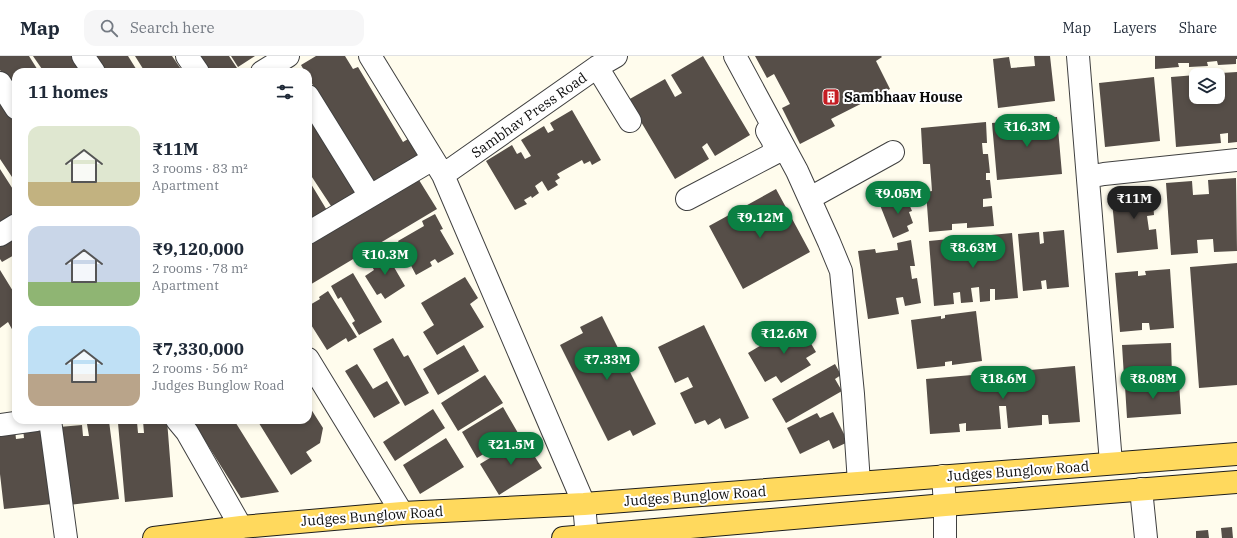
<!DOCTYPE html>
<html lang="en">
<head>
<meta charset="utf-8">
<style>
	:root { --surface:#fff; --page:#f6f6f7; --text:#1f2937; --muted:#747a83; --line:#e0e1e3; --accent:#0b8043 }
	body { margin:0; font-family:"IBM Plex Serif",serif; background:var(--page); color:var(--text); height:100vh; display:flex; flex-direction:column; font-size:15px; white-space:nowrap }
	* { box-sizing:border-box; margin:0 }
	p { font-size:13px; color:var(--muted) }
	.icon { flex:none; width:22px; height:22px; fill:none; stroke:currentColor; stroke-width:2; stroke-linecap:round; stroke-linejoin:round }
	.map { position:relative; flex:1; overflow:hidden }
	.details { position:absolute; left:12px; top:12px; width:300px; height:356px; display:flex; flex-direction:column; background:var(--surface); border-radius:12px; box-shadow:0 2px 6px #0003 }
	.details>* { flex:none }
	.buttons { position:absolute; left:1189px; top:12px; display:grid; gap:8px }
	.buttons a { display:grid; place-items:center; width:36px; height:36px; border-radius:8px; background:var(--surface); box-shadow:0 2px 6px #0003; font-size:20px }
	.price { position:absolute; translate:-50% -34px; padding:0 9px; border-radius:14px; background:var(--accent); color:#fff; font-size:13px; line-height:26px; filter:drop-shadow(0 1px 2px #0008) }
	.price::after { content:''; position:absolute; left:50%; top:24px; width:12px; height:9px; margin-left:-6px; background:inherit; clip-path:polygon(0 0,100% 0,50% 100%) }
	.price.on { background:#222; color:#fff }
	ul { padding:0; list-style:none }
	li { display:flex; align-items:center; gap:12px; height:100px; padding:0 16px }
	li span { display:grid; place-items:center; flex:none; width:112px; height:80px; border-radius:12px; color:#555 }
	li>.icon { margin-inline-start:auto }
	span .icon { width:48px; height:48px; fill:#fffc; stroke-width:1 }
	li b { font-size:17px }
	h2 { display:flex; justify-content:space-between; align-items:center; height:48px; padding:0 16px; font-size:17px }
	header { display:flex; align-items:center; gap:24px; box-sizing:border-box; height:56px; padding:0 20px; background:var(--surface); border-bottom:1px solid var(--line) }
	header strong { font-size:19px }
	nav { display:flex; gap:22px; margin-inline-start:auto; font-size:14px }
	.search { width:280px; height:36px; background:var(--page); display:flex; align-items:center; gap:10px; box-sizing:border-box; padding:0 14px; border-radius:12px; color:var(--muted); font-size:15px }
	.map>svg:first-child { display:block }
	.building { fill:#564e48 }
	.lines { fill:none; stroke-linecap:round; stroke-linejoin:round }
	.minor-casing { stroke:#404040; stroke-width:24 }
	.major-casing { stroke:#1e1e1e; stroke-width:24 }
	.minor { stroke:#fff; stroke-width:22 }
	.major { stroke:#ffd95d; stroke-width:22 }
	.labels { text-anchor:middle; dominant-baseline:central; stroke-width:4; stroke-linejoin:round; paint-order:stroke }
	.poi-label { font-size:14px; font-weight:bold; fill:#0d0d0d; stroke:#fff; text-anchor:start }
	.street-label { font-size:14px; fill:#0d0d0d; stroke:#fff }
</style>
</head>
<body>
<header>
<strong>Map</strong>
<div class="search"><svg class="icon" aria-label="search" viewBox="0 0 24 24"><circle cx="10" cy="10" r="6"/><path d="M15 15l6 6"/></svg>Search here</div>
<nav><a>Map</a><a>Layers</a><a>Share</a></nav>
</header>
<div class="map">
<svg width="1237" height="482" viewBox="0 0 1237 482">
	<rect width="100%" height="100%" fill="#fffced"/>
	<path class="building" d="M0,0H29L39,16H16V39L0,14Z
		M33,0H73L83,16H44Z
		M88,0H128L138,16H99Z
		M135,0H172L183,16H145Z
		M192,0H229L239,15L203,16Z
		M231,0H255L238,11Z
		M316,0H345L353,13L358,11L403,86L408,83L421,103L375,130L308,21V16H305L301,9Z
		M703,0L750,79L715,100L707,87L702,91L709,103L675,123L628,44L665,23L675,41L682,37L671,19Z
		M755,0H881L882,1L876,5L890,33L831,63L835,70L800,88L782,52L790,48L774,18L767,22Z
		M1034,0H1050L1055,45L998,52L993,3L1009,1L1011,12L1035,10Z
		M1155,0H1237V3H1236V8L1218,9L1217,5L1207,6L1208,10L1189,11V7H1178L1179,11L1155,13Z
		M1237,16V86L1228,87V77L1220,78L1221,87L1176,91L1171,21L1196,19V41H1218V37H1223L1221,17Z
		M1154,21L1160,85L1105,91L1099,27Z
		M0,45L16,69V127L0,103Z
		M308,53L364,138L335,156L308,115Z
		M572,54L601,104L592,109L590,105L584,108L582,104L557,118L560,122L555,125L558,129L548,135L542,125L535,130L539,137L532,142L531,140L524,144L527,148L515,154L486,105L512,89L517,98L521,96L525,103L531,100L521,84L544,70L548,77L554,74L550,67Z
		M1057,61L1062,118L997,124L992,67Z
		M986,66L987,87H982L983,98H988L990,117H986V124H990L992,142L983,143V151L992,150L994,170L967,172V167L952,168V174L929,176L926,136L932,135L930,108H923L921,72Z
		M0,113L16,138V159L0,170Z
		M1236,122L1237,195L1214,196L1213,183L1197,184L1198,197L1171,199L1166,127L1192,125L1193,139L1209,138L1208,124Z
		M308,123L328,156L308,168Z
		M419,124L437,153L308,230V190Z
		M1152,131L1154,159L1147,160L1149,174L1156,173L1158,193L1117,197L1111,135Z
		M776,133L810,196L743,233L709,170Z
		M905,138L912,155L909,156L913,167L907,170L909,175L893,182L880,149Z
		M435,158L443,173L440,174L454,198L438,207L435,203L430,206L432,210L416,219L398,185L424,170L422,165Z
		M1064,174L1069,231L1047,233L1046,224L1041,225L1042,233L1023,235L1018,178L1039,176L1040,188L1044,187L1043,176Z
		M1012,177L1018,242L995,244V233H990V245L980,246L979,231L971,232L973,246L961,247L960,236L953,237L954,248L934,250L929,185L949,183L950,192L957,191L956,182L966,181L967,193H975L974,181L986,180L987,191L992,190L991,179Z
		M16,178V198L2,206L0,203V189Z
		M911,184L915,210H910L912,223L917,222L921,247L905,250L903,241L896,242L899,258L868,263L858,195L875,193L876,197L898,194L897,187Z
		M388,195L394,204L391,206L405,230L385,243L381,237L377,239L365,220L374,214L370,207Z
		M1237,207V329L1199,332L1190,211Z
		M1170,213L1174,272L1150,274L1149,267H1142V274L1120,276L1115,217L1138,215V220L1146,219L1145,215Z
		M0,214L16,240V273L13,275L8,266L0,272Z
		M353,217L382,266L359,279L352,267L355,265L341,241L338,243L331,230Z
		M465,221L478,242L470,248L484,271L437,299L423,276L434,269L421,247Z
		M328,235L357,281L348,286L346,282L327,294L308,264V250L320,243L319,241Z
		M976,255L982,305L952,309V305L945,306V310L917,313L911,264L941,260V263L945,262V259Z
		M602,260L656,368L633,380L630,374L608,385L560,289L583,277L580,271Z
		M799,267L816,296L806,302L811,309L781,327L776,320L765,326L748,297Z
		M704,269L749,362L725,373L720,362L708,369L705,364L695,368L680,337L693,331L688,321L675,327L658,291Z
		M393,282L404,301L408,299L429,337L405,350L373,293Z
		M1171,287L1172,319L1124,321L1122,289Z
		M464,289L479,315L438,339L423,313Z
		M357,308L373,333L387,325L400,347L374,362L345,315Z
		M835,308L841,319L835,323L842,335L786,367L772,343Z
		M1075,310L1080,366L1049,368L1048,359H1042V369L1008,372L1006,350H999L1001,373L966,375V367L959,368L960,376L930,378L926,323Z
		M485,319L503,347L458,375L441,347Z
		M1179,326L1181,358L1127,362L1125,330Z
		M309,350L323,372L320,387L306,396L312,405L291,419L257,364H308V351Z
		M503,351L518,377L477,402L462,376Z
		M433,353L445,372L395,405L383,386Z
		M833,356L848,386L833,393L829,384L800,398L787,372L817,357L820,362Z
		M167,364L173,441L125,446L118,367L137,366L138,377H144L143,365Z
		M192,364H234L279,436L241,442Z
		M109,365L119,443L69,449L59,371L82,369L83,380H89L87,368Z
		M44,370L52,448L4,453L0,418V375L15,374L16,383L24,382L23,373Z
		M446,382L464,411L420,438L403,409Z
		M523,382L542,412L499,439L480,408Z
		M1232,471L1233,482H1222L1221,472Z
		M1208,474L1209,482H1196V475Z"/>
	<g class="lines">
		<g class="minor-casing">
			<path id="minor" d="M83,0L94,16
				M187,0L198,16
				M370,0L443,119L584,448L587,482
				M735,0L797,115L829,186L841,215L853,338L859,427
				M1078,0L1111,407
				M597,11L630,65
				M262,16L288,0
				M0,27L16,52
				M308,40L370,140
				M443,119L597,11L616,0
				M1088,121L1104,118L1237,104
				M810,142L893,96
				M687,143L775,97L773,85L767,75
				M308,177L433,103
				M0,179L16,169
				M308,303L402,457
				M50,364L66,482
				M177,364L187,376L241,471
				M0,369L36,364
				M943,420L945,449V482
				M1141,433L1146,482"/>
		</g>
		<g class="major-casing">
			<path id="major" d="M154,482L241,471L402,457L584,448L1237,398
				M563,482L945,449L1237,426"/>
		</g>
		<use href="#minor" class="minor"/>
		<use href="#major" class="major"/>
	</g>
	<defs>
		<g id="building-square" transform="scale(0.9)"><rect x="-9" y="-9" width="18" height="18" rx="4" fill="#c51d23" stroke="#fff"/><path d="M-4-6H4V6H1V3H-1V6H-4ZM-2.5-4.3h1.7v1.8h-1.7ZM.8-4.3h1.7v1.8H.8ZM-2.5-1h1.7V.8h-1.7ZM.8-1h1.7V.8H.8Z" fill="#fff"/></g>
	</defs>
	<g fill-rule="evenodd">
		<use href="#building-square" x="831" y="41"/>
	</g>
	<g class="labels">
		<g class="poi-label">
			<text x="844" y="41">Sambhaav House</text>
		</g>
		<g class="street-label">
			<text transform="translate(529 59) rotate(-35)">Sambhav Press Road</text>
			<text transform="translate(1018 415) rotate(-4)">Judges Bunglow Road</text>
			<text transform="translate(695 440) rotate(-4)">Judges Bunglow Road</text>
			<text transform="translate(372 460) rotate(-4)">Judges Bunglow Road</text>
		</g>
	</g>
</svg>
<div class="buttons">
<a><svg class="icon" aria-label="layers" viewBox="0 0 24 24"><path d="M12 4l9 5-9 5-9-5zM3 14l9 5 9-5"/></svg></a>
</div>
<b class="price" style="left:1027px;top:92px">₹16.3M</b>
<b class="price" style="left:898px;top:159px">₹9.05M</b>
<b class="price on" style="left:1134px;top:164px">₹11M</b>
<b class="price" style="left:760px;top:183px">₹9.12M</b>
<b class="price" style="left:973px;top:213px">₹8.63M</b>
<b class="price" style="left:385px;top:220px">₹10.3M</b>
<b class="price" style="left:784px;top:299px">₹12.6M</b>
<b class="price" style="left:607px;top:325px">₹7.33M</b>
<b class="price" style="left:1003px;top:344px">₹18.6M</b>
<b class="price" style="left:1153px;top:344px">₹8.08M</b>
<b class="price" style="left:511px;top:410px">₹21.5M</b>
<section class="details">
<h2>11 homes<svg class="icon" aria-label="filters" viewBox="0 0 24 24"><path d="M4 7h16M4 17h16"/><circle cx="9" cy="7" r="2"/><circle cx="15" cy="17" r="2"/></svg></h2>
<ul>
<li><span style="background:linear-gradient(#dfe7d0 70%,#c2b280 0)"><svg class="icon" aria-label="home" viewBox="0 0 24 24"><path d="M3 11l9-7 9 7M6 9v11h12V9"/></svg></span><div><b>₹11M</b><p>3 rooms · 83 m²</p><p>Apartment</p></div></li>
<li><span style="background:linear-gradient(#c9d6e8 70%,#8fb573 0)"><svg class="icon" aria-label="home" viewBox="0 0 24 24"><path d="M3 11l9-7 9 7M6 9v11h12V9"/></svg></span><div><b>₹9,120,000</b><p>2 rooms · 78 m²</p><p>Apartment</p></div></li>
<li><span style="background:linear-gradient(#bfe0f5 60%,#b9a48a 0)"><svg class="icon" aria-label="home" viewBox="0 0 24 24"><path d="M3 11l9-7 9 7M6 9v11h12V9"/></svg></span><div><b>₹7,330,000</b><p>2 rooms · 56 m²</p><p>Judges Bunglow Road</p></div></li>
</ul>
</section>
</div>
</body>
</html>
